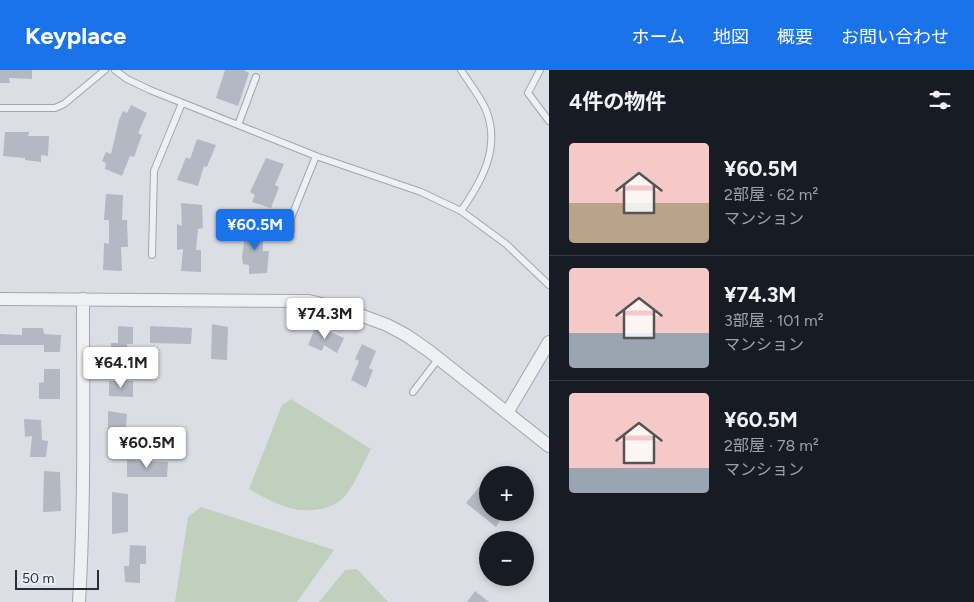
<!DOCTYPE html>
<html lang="ja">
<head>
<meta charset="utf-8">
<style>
	:root { --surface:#171b24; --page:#242831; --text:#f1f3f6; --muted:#9ea1a6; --line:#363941; --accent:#1a73e8 }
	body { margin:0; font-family:Figtree,"Noto Sans JP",sans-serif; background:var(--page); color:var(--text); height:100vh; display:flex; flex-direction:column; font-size:19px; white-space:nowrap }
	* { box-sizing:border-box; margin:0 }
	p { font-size:16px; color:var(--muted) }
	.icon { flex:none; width:28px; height:28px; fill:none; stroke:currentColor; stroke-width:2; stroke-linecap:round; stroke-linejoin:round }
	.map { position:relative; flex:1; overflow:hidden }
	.side { display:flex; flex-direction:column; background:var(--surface); width:425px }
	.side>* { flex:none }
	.controls { position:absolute; left:479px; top:396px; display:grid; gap:10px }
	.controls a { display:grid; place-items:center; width:55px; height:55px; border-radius:50%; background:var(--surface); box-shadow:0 2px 8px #0003; font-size:25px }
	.scale { position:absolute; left:15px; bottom:12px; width:84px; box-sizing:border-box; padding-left:5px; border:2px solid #262d3b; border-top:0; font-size:14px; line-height:18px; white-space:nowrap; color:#262d3b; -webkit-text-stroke:4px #eaeef3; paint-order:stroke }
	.price { position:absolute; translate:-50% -42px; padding:0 11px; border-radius:5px; background:#fff; color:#222; font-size:16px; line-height:32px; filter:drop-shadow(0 1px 2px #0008) }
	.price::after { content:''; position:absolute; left:50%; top:30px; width:15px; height:11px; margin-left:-8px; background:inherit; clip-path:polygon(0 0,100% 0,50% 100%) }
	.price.active { background:var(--accent); color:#fff }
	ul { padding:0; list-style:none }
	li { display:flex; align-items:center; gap:15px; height:125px; padding:0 20px }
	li+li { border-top:1px solid var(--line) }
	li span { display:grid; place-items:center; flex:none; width:140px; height:100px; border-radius:5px; color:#555 }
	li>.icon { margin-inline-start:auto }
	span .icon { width:60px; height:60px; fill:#fffc; stroke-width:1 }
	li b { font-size:21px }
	h2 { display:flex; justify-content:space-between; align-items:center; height:60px; padding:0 20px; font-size:21px }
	header { display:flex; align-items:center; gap:30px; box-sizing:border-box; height:70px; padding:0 25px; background:var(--accent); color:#fff }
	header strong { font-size:24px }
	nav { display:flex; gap:28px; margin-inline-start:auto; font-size:18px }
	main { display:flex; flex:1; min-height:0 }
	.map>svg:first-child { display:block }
	.green { fill:#c1cfbd }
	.building { fill:#b3b8c2 }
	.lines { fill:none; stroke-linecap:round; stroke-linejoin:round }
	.lane-casing { stroke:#a1a6af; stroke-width:8 }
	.street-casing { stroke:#a1a6af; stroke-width:14 }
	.lane { stroke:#eef0f4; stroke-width:6 }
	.street { stroke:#eef0f4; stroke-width:12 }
</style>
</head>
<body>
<header>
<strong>Keyplace</strong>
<nav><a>ホーム</a><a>地図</a><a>概要</a><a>お問い合わせ</a></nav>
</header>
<main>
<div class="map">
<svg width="549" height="532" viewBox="0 0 549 532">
	<rect width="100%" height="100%" fill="#dbdfe5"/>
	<path class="green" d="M291,329L371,379C363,394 356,413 345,426C339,433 330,437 321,439C292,444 274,433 249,419L282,335Z
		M201,437L334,480L297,532H175L188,447Z
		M357,499L388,532H319L345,500Z"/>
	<path class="building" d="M0,0H32V9L9,8L10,13H0Z
		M225,0H244L249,3L238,36L216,28Z
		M131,35L147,43L138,63L142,65L134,87L130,86L122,106L105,99L106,93L102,91L106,82L111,84L119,50L123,41L127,43Z
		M5,62H29L28,66H49L48,86L41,85V92L25,90V88L3,86Z
		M197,69L216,75L207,97L204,96L198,116L177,110L186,87L190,89Z
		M266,88L284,94L275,115L279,117L271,138L252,132L255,125L250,122Z
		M106,124L123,125L122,150H127L128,177H121L122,201L103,200L104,173L109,174V150H104Z
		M181,133L202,135L203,158L198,159L196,180H201V202L181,201L183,179L177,180V154L182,156Z
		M263,156V181H269L267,203L249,204V195L243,194L242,188L246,157Z
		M212,254L228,257L227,290L211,289Z
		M118,256L133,257V274H127L128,283H111V273H118Z
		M150,256L192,258L191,274L150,273Z
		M316,256L344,268L337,283L324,275L322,281L308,275Z
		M22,258H43L44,264L61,265L60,282H44V275H0V264L22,265Z
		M362,274L376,281L369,298L373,300L366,318L351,310L359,291L355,289Z
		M44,299H60V329H39V313L44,312Z
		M109,311H133V327L109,326Z
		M108,341L127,344L126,359H132V373H108Z
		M24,349L41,350L42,370L48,371L46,387H30L32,366L25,367Z
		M127,390L168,392L167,407H127Z
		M44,401L60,402L61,441L43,442Z
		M488,406V442H505L496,457L466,433Z
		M112,422L128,424V462L112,464Z
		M130,475L146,476V494H140V513L125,512L124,496H129Z
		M475,521L489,532H467Z"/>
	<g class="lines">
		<g class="lane-casing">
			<path id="lane" d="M115,0L127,9L150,20L316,86L421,122L461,141L506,174L549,215
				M540,0L528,23L549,51
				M0,38H55L64,34L105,0
				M238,55L256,7
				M461,141C482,111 501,77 486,40C480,26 469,13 461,0
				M291,161V148L316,86
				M152,185L154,101L182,33
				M413,322L439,288"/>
		</g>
		<g class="street-casing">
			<path id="street" d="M0,229L309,231L347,240L387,255L406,265L429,281L549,376
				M507,343L549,272
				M79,532C85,431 83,330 83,229"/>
		</g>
		<use href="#lane" class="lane"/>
		<use href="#street" class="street"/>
	</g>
</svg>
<div class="controls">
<a>+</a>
<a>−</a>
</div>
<div class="scale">50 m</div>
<b class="price active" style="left:255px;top:181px">¥60.5M</b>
<b class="price" style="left:325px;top:270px">¥74.3M</b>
<b class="price" style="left:121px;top:319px">¥64.1M</b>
<b class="price" style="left:147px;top:399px">¥60.5M</b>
</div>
<section class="side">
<h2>4件の物件<svg class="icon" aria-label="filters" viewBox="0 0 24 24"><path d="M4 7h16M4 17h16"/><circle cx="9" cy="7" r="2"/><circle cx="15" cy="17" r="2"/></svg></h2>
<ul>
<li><span style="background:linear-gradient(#f6c9c9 60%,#b9a48a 0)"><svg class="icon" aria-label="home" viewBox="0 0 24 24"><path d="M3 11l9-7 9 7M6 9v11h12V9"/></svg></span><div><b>¥60.5M</b><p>2部屋 · 62 m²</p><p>マンション</p></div></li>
<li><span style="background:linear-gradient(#f6c9c9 65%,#9aa5b1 0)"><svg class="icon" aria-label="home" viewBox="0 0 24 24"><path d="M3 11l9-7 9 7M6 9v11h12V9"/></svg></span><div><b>¥74.3M</b><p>3部屋 · 101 m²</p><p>マンション</p></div></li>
<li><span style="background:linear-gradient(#f6c9c9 75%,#9aa5b1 0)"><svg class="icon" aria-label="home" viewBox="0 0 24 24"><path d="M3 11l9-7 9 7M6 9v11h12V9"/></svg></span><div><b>¥60.5M</b><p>2部屋 · 78 m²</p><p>マンション</p></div></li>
</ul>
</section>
</main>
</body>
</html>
